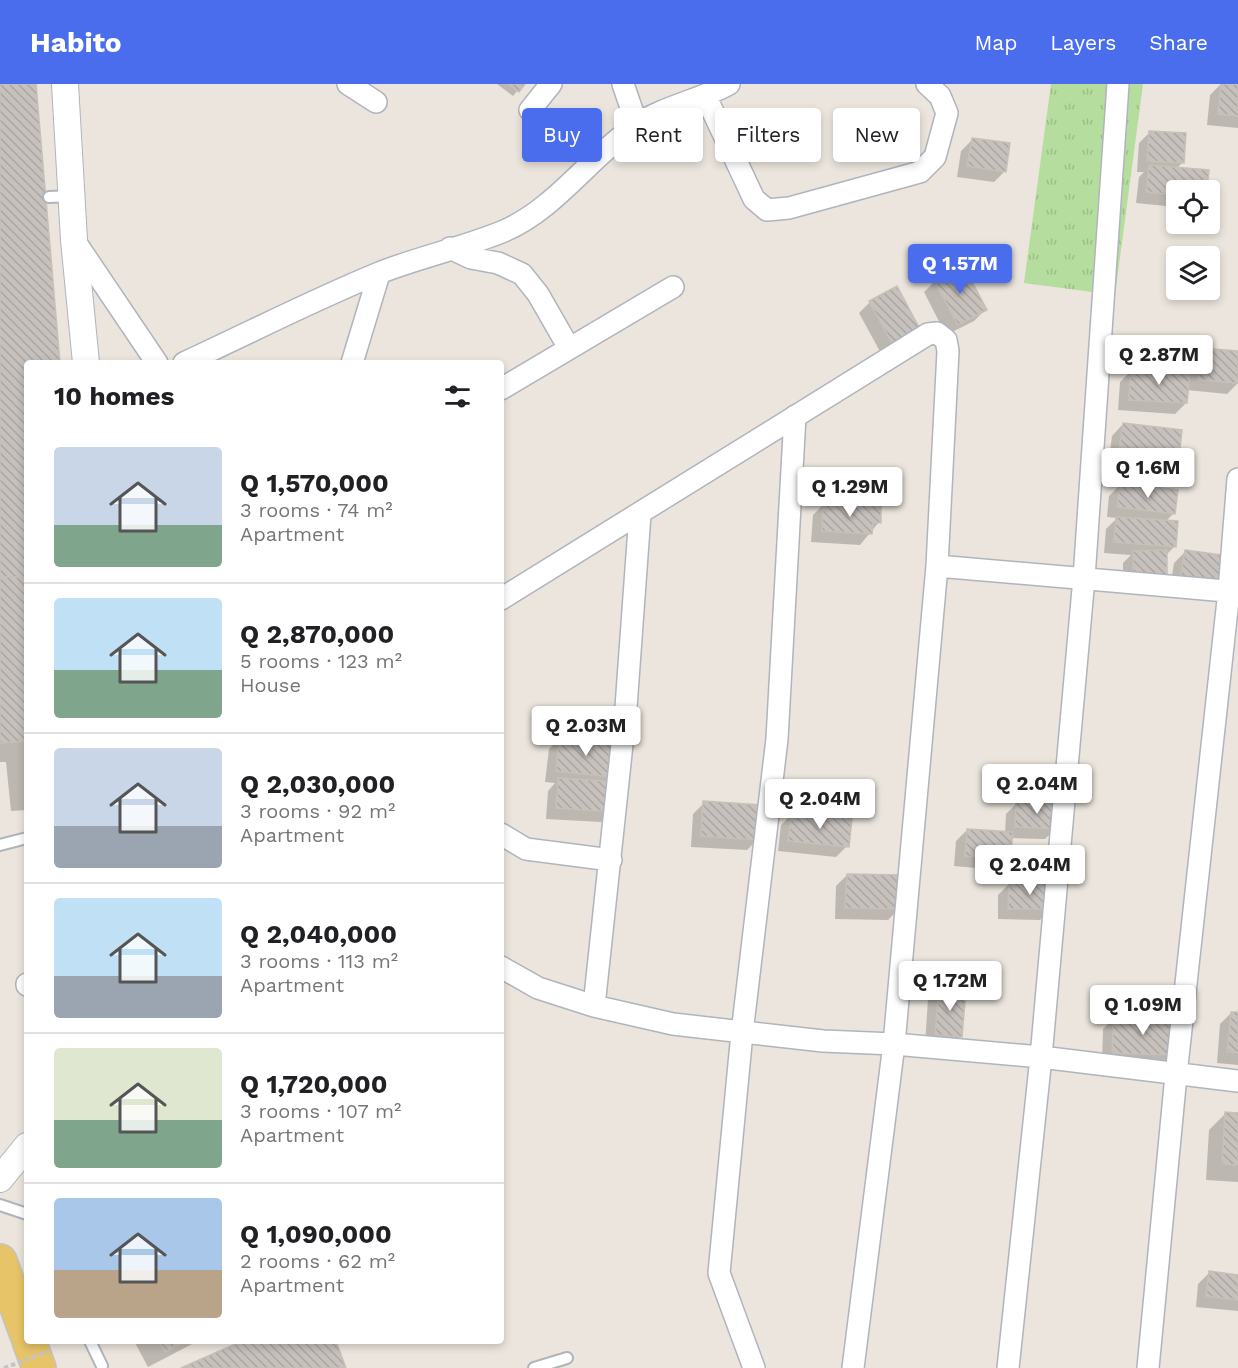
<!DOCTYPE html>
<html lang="en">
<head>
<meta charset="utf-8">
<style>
	:root { --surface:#fff; --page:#f2f2f2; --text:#202124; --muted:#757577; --line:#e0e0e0; --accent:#496dec }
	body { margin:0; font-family:"Work Sans",sans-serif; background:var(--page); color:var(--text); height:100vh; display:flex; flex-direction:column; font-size:22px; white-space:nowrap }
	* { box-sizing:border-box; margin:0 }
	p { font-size:20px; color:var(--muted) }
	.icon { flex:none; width:33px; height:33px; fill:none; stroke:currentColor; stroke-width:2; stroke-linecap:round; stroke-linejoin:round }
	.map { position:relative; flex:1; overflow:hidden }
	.details { position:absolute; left:24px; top:276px; width:480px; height:984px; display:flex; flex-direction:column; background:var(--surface); border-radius:6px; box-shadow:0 3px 9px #0003 }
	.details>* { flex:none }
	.guide { position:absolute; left:522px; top:24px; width:570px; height:54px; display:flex; gap:12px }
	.fabs { position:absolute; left:1166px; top:96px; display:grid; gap:12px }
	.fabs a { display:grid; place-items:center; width:54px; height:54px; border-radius:6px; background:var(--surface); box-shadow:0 3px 9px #0003; font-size:30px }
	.price { position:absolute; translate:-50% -51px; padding:0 14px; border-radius:6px; background:#fff; color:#222; font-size:20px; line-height:39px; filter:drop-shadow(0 2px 3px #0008) }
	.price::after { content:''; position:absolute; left:50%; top:36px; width:18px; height:14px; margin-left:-9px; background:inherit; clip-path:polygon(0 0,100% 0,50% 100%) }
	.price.selected { background:var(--accent); color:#fff }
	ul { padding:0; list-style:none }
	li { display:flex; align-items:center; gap:18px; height:150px; padding:0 30px }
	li+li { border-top:2px solid var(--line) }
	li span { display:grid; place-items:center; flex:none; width:168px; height:120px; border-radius:6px; color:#555 }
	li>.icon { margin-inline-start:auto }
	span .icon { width:72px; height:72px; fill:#fffc; stroke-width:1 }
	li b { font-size:26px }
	h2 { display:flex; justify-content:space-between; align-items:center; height:72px; padding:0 30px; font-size:26px }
	.chip { padding:0 21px; border-radius:6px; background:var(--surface); box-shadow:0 3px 9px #0003; font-size:21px; line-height:54px }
	.chip.selected { background:var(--accent); color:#fff }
	header { display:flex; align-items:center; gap:36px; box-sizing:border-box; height:84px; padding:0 30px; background:var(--accent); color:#fff }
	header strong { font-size:28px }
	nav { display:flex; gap:33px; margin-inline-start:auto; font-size:21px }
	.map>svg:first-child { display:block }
	.grass { fill:url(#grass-tufts) }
	.shadow { fill:#0003 }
	.building { fill:url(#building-back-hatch); stroke:#c6c0b7; stroke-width:1.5 }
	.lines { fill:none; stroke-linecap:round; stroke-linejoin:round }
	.service-casing { stroke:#b0b4bd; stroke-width:14 }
	.minor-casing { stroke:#b0b4bd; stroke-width:24 }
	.tertiary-casing { stroke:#b0b4bd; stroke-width:28 }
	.primary-casing { stroke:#c3c3c3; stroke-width:36 }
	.service { stroke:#fff; stroke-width:10 }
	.minor { stroke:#fff; stroke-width:21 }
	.tertiary { stroke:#fff; stroke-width:26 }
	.primary { stroke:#e6c467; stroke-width:33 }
	.path-bridge { stroke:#c3c3c3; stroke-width:4; stroke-dasharray:4.5 3; stroke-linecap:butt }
</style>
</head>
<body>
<header>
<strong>Habito</strong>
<nav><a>Map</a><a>Layers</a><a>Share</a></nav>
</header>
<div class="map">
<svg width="1238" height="1284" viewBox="0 0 1238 1284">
	<defs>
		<pattern id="grass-tufts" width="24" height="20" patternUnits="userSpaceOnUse" patternTransform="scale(1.5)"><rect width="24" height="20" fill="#b5dd9e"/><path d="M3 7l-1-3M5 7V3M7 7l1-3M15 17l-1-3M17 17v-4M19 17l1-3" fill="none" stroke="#9cbe88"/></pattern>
		<pattern id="building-back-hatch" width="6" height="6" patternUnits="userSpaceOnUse" patternTransform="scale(1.5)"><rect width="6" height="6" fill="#c7c1bd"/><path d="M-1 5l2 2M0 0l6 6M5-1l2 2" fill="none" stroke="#aba6a3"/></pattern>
	</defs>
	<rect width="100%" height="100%" fill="#ebe5dd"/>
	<path class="grass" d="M1051,0H1143L1115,211L1024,199Z"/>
	<path class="shadow" d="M0,0H35L58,279H27V726L11,727L6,678H0Z
		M497,0H523L513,12Z
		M1221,0L1238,1V44L1207,41L1210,11Z
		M1150,48L1182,79L1176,85L1208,87L1206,106H1176V123L1136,119L1139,93L1144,88H1137L1139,59Z
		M972,56L1005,87L994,98L957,93L961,67Z
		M935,197L985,226L974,237L946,251L924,208Z
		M870,218L920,249L883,273L859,229Z
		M1202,266L1238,269V299L1227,310L1187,306L1186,319L1175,330L1118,326L1120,298L1131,287L1189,291L1191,277Z
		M1123,340L1177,373L1166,384L1109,376L1112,352Z
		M1120,401L1174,429L1166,437L1175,462L1166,471V490L1155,501H1123V479L1131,471L1104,469L1106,445L1117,434L1107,433L1109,412Z
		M824,420L879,438L860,461L811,458L813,431Z
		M1185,468L1227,474L1170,505L1174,479Z
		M560,654L611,692L604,699L612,727L601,738L546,735L548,707L555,699L545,698L549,665Z
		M704,719L758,755L747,766L691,763L693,730Z
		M1017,719L1056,744L1045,755L1011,754L1009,775L998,786L954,782L956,757L967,746L1005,749L1006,730Z
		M792,730L847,762L836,773L778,767L781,741Z
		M847,791L899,825L888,836L835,835L836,802Z
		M1009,800L1051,825L1040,836L998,835V811Z
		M939,904L960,952L949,964L925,961L928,915Z
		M1231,929L1238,930V981L1217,979L1220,940Z
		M1114,934L1171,970L1160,981L1102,979L1103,945Z
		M1226,1029L1238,1030V1098L1206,1096L1209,1046Z
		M1209,1189L1238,1192V1227L1196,1223L1198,1200Z
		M134,1257H198L148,1283Z"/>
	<path class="building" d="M0,0H36L60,279H27V493H0Z
		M508,0H525L519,8Z
		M1221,0H1238V32L1218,30Z
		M1149,47L1186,49L1184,79L1147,77Z
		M972,54L1010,59L1006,88L967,82Z
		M1149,81L1209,86L1207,106H1176V111L1146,108Z
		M963,181L987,226L958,241L934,196Z
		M897,202L922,249L894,263L869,217Z
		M1201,264L1238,267V299L1198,296Z
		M1131,286L1190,289L1187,319L1129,316Z
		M1123,339L1182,346L1179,374L1119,366Z
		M1120,399L1178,406L1175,430L1117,423Z
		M823,419L881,422V439L873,438L872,450L822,447Z
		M1116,433L1178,437L1176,463L1114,458Z
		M1167,466V491H1133V467Z
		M1185,466L1228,472L1224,502L1180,495Z
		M0,493H27V657L0,659Z
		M559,653L616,658L612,693L556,687Z
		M558,694L616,698L614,728L556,724Z
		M703,717L761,721L759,756L701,752Z
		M1016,717L1059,719L1058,745L1015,743Z
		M792,728L852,734L849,763L788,757Z
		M967,745L1013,748L1010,776L965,772Z
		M847,790L902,791L901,825L845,824Z
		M1009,799H1053L1052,825H1008Z
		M939,902L966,905L962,953L935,951Z
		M1231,928H1238V969L1227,968Z
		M1114,932L1174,934L1172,971L1112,969Z
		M1225,1028L1238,1029V1081L1222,1080Z
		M1209,1187L1238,1191V1216L1206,1212Z
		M159,1257H185L165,1268Z
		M242,1257H336L346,1284H181Z"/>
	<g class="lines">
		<g class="service-casing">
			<path id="service" d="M49,113L71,112
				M0,761L27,754
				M0,1121L27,1130
				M90,1257L102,1282
				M534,1284L567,1274"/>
		</g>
		<g class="minor-casing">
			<path id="minor" d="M348,0L376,18
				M623,0L637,41
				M706,13L754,115L767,126L789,124L920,88L935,73L947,29L940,12L927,0
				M530,26L551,0
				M74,156L157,279
				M450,164L471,174L498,179L522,190L538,210L569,264
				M184,279C249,249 313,216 379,189C419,173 463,164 504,147C555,125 589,74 635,42C664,22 698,17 729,0
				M352,279L379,190
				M501,305L673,203
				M937,482L1238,508
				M501,515L928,250L937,249L946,256L948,267L937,482L894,960L853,1284
				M501,750L526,765L611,776
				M501,883L538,904L594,922L673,940L823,957L894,960L1041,973L1238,997
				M27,900V901
				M594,922L626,623L640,430
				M754,1284L719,1189L742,949L777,655L795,332
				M1008,1284L1041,973L1084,494L1118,0
				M1148,1284L1176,991L1229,507L1238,395"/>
		</g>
		<g class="tertiary-casing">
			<path id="tertiary" d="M65,0L74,156L86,279
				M0,1095L27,1062"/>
		</g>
		<g class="primary-casing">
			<path id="primary" d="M0,1177L27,1251
				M29,1257L39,1284"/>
		</g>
		<use href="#service" class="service"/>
		<use href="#minor" class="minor"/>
		<use href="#tertiary" class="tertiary"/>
		<use href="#primary" class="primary"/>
		<path class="path-bridge" d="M4,1284L49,1267"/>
	</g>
</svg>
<div class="fabs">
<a><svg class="icon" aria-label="locate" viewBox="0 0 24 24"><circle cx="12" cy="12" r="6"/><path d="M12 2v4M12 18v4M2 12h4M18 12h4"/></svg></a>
<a><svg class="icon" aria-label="layers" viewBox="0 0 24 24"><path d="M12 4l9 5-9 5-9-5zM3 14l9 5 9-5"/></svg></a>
</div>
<b class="price selected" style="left:960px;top:211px">Q 1.57M</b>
<b class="price" style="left:1159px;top:302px">Q 2.87M</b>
<b class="price" style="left:1148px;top:415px">Q 1.6M</b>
<b class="price" style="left:850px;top:434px">Q 1.29M</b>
<b class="price" style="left:586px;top:673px">Q 2.03M</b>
<b class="price" style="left:1037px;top:731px">Q 2.04M</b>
<b class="price" style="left:820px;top:746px">Q 2.04M</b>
<b class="price" style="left:1030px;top:812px">Q 2.04M</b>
<b class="price" style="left:950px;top:928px">Q 1.72M</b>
<b class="price" style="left:1143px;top:952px">Q 1.09M</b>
<div class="guide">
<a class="chip selected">Buy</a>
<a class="chip">Rent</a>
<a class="chip">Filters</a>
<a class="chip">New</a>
</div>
<section class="details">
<h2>10 homes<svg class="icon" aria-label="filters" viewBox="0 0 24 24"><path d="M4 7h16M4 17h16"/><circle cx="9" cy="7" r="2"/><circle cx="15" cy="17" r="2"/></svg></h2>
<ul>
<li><span style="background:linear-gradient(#c9d6e8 65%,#7fa58c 0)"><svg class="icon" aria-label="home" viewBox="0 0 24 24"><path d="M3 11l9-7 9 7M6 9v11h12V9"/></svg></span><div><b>Q 1,570,000</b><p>3 rooms · 74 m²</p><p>Apartment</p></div></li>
<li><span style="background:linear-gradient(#bfe0f5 60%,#7fa58c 0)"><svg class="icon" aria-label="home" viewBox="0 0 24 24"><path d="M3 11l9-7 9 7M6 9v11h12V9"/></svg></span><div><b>Q 2,870,000</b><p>5 rooms · 123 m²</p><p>House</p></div></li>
<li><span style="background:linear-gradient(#c9d6e8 65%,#9aa5b1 0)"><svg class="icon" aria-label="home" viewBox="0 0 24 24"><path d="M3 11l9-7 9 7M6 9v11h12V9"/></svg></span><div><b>Q 2,030,000</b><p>3 rooms · 92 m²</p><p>Apartment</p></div></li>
<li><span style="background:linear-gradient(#bfe0f5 65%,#9aa5b1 0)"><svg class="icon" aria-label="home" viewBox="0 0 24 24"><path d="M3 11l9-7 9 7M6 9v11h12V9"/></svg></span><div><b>Q 2,040,000</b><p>3 rooms · 113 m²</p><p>Apartment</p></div></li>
<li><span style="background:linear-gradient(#dfe7d0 60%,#7fa58c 0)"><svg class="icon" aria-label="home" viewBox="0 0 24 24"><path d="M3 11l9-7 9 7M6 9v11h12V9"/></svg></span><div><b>Q 1,720,000</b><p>3 rooms · 107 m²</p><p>Apartment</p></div></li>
<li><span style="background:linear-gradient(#a9c7e8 60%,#b9a48a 0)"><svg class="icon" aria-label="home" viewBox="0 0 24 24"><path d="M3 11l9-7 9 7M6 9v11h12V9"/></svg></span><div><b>Q 1,090,000</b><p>2 rooms · 62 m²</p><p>Apartment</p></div></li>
</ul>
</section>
</div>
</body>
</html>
